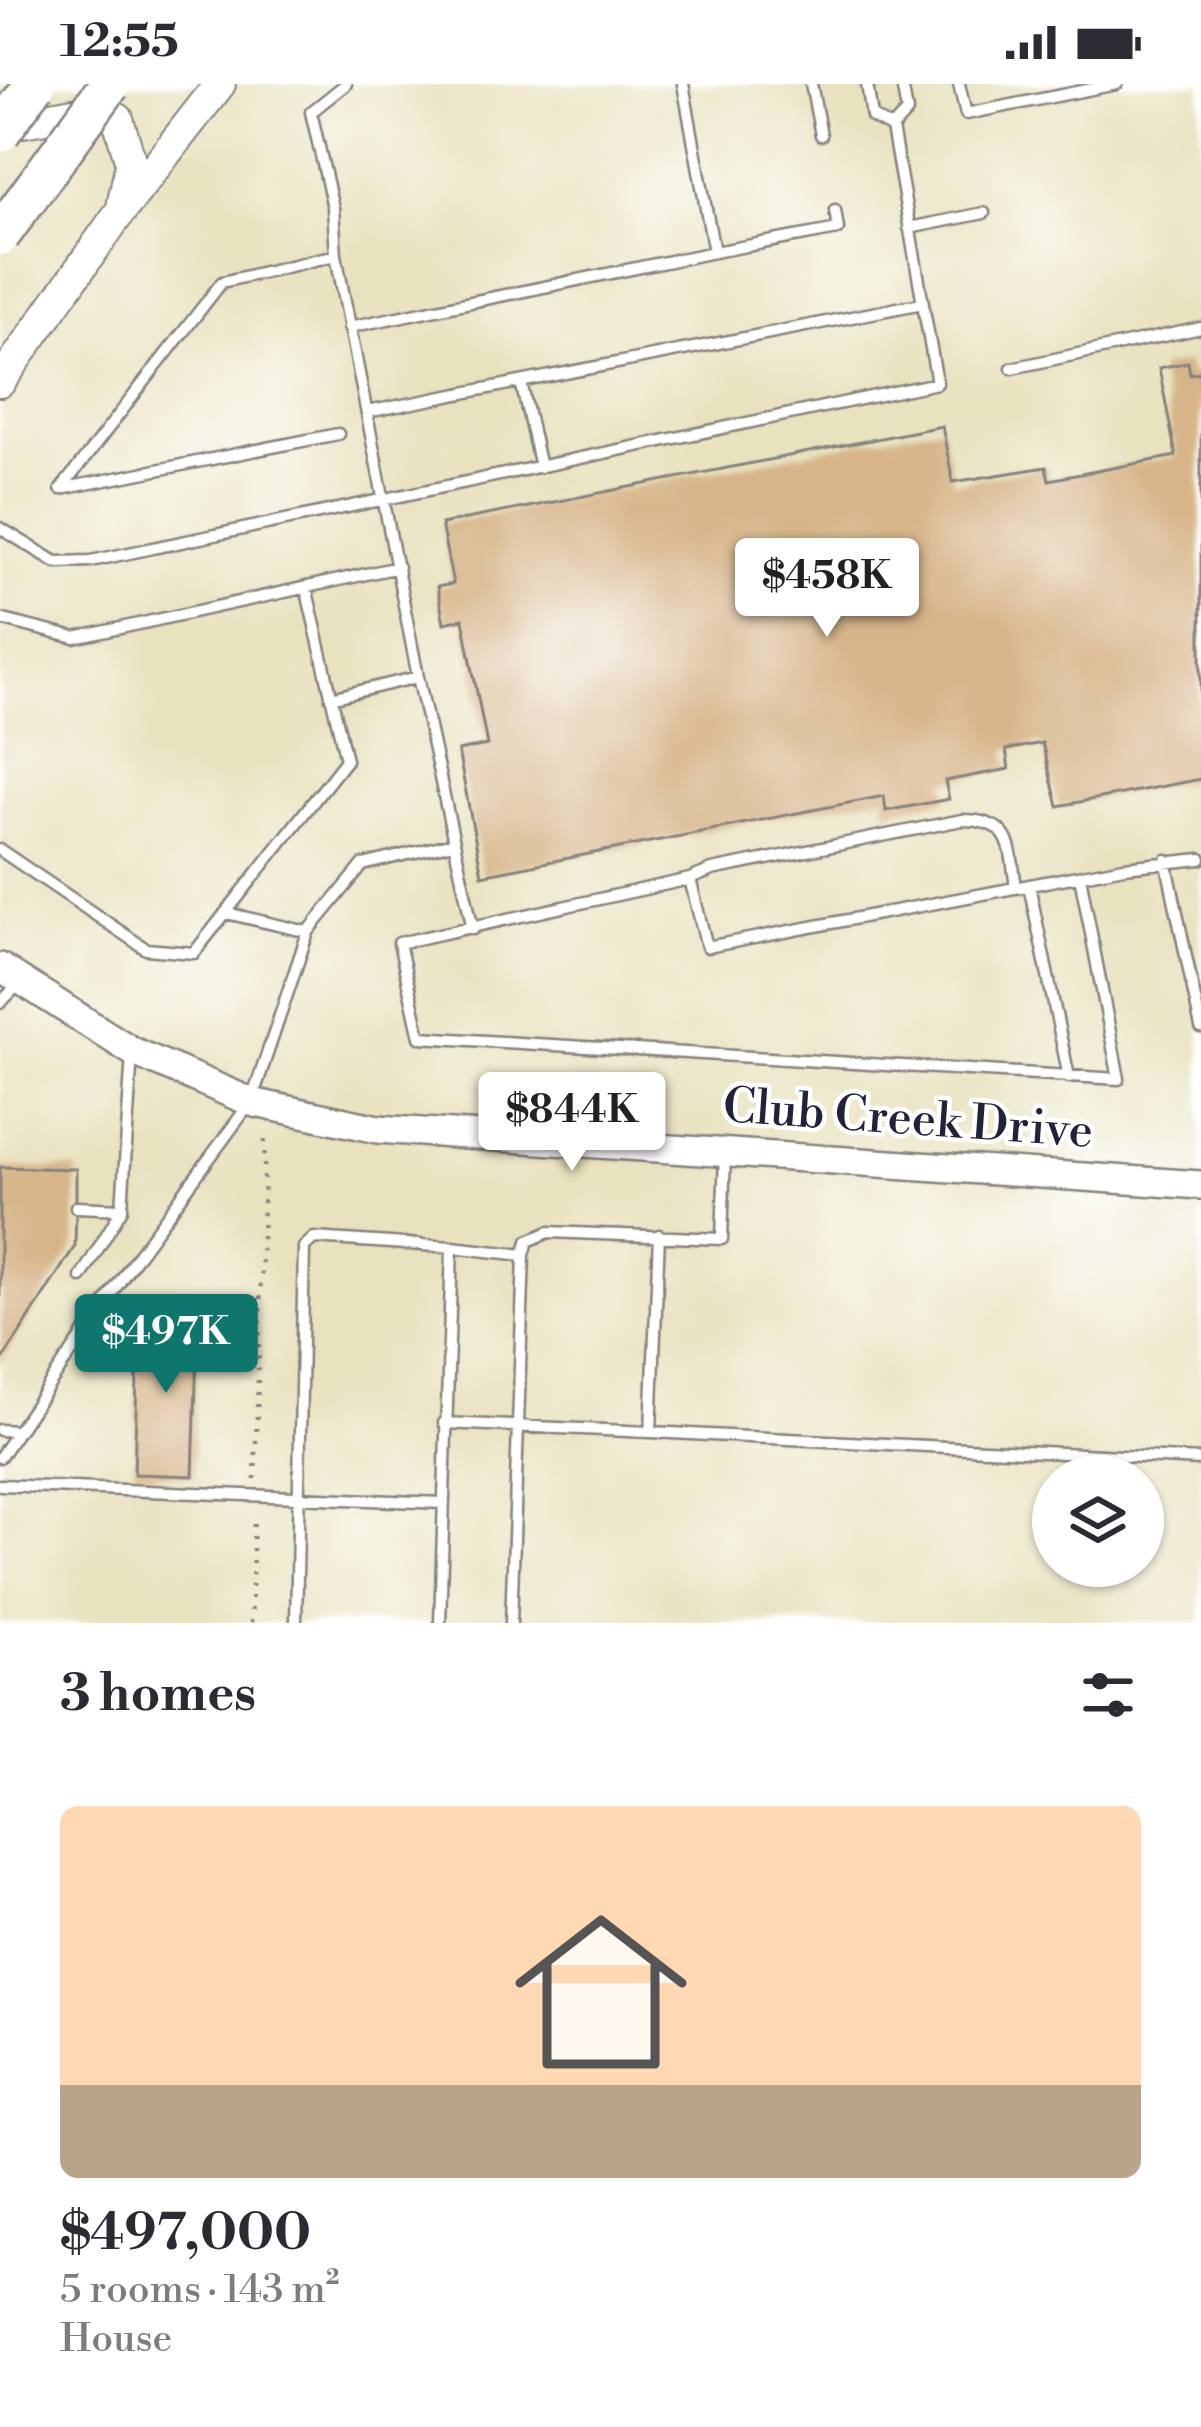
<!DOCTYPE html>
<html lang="en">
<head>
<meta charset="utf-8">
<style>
	:root { --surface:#fff; --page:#f7f7f7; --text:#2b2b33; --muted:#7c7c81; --line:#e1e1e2; --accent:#0f766e }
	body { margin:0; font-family:"Libre Bodoni",serif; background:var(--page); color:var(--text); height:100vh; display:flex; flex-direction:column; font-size:45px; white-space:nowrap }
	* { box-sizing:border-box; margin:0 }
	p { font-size:39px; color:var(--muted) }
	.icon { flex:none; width:66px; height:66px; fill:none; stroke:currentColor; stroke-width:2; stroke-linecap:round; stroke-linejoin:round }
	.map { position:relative; height:1539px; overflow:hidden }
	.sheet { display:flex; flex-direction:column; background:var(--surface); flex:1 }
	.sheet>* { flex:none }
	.fabs { position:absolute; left:1032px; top:1371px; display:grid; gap:24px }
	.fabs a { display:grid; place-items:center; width:132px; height:132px; border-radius:50%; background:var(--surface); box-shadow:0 3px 9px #0004; font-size:60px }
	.price { position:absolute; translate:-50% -102px; padding:0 27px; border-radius:12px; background:#fff; color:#222; font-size:39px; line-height:78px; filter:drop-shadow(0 3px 6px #0008) }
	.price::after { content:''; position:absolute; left:50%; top:72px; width:36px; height:27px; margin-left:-18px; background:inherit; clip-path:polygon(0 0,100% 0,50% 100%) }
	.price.current { background:var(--accent); color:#fff }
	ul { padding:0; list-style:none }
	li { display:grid; align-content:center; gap:24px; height:636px; padding:0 60px }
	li+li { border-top:3px solid var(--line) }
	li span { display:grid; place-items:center; height:372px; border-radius:18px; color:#555 }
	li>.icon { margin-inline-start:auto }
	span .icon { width:216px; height:216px; fill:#fffc; stroke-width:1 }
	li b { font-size:51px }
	h2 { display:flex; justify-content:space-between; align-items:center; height:144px; padding:0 60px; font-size:51px }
	.status { display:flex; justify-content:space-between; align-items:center; height:84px; padding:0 60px; background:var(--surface); direction:ltr }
	.status svg { height:33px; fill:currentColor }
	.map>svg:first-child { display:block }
	.building { fill:#d7b589 }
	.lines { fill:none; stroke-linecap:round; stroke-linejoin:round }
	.service-casing { stroke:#86827d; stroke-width:15 }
	.tertiary-casing { stroke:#86827d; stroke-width:32 }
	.secondary-casing { stroke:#86827d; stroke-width:34 }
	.path { stroke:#86827d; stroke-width:4.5; stroke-dasharray:3 9; stroke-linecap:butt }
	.service { stroke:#fff; stroke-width:10 }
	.tertiary { stroke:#fff; stroke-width:27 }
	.secondary { stroke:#fff; stroke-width:30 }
	.motorway-bridge-casing { stroke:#86827d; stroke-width:44; stroke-linecap:butt }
	.motorway-bridge { stroke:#fff; stroke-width:39 }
	.labels { text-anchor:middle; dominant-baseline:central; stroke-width:9; stroke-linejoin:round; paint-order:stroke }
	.street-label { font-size:48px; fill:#22223b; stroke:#fff }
</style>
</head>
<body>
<div class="status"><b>12:55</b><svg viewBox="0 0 49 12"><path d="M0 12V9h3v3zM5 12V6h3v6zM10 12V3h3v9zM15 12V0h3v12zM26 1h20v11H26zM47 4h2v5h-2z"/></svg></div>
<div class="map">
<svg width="1201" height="1539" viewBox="0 0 1201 1539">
	<rect width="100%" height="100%" fill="#fff"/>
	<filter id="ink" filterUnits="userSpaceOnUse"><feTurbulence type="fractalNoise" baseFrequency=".00833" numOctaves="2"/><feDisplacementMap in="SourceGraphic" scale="24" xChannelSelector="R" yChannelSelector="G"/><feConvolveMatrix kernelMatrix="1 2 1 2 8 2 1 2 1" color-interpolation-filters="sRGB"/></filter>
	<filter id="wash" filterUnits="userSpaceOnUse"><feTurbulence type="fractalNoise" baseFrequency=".004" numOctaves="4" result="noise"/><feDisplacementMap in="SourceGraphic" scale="48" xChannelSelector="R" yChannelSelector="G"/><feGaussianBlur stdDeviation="2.7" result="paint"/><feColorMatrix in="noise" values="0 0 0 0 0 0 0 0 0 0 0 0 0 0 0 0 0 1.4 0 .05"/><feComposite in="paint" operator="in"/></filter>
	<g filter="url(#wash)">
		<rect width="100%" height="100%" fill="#e9e2bf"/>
		<g id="blocks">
			<path class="building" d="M1188,278L1190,290L1201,288V695L1058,722L1042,659L1006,666L1009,685L945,697L949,715L886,727L884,712L482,791L458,667L487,661L463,535L444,539L437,503L453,500L441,440L942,342L953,398L1046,383L1049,396L1176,372L1159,284Z
				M0,1083L76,1085V1123L75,1162L0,1280Z
				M139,1233L198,1234L193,1392L134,1390Z"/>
		</g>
	</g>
	<g filter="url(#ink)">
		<use href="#blocks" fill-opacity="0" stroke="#86827d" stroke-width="3"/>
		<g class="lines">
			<g class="service-casing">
				<path id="service" d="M346,0L311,28L333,124L336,171L418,593L473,845
					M811,0L821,51
					M867,0L872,33L892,44
					M959,0L966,30L1117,0
					M892,44L907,28L902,0
					M909,144L984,129
					M714,168L838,145L835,126
					M336,171L222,198L61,405L338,350
					M349,243L714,168L683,0
					M1012,284L1201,244
					M521,298L540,383
					M367,328L923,219
					M0,444L56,478L91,477L937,299L892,44
					M0,535L75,554L398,483
					M331,614L418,593
					M0,766L146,865L194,869L346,676L306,503
					M1166,776L1201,944
					M1080,792L1119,995L420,953L399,859L690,795L707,863L1124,783L1201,775
					M690,795L712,786L962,736C1013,736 1010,762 1016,804
					M1029,801L1069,993
					M226,829L308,848
					M0,919L19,900
					M76,1123L122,1125
					M659,1151L651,1348L1201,1376
					M452,1163L524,1171L528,1157L549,1148L722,1155L725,1070
					M81,1193L122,1125L132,970
					M444,1339L651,1348
					M0,1346L18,1347
					M0,1373L138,1171L251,1018L308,848L363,781L453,759
					M0,1401L443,1419
					M296,1539L304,1163L314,1154L452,1163L440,1539
					M511,1539L524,1171"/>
			</g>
			<g class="tertiary-casing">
				<path id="tertiary" d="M0,883L132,967L251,1018L378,1045L1201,1101"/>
			</g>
			<g class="secondary-casing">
				<path id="secondary" d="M0,42L96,25L118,35L131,79L123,117
					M0,298L120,128L220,0"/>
			</g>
			<path class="path" d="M255,1395L265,1054
				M251,1539L254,1431"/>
			<use href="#service" class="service"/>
			<use href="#tertiary" class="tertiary"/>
			<use href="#secondary" class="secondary"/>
			<g class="motorway-bridge-casing">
				<path id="motorway-bridge" d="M0,48L35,0
					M0,151L110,0"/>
			</g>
			<use href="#motorway-bridge" class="motorway-bridge"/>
		</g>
	</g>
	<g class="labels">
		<g class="street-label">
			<text transform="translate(908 1036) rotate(4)">Club Creek Drive</text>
		</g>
	</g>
</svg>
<div class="fabs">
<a><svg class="icon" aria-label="layers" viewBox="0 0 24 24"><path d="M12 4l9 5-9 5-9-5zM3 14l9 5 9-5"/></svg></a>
</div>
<b class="price" style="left:827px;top:556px">$458K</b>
<b class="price" style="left:572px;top:1090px">$844K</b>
<b class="price current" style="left:166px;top:1312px">$497K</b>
</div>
<section class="sheet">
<h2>3 homes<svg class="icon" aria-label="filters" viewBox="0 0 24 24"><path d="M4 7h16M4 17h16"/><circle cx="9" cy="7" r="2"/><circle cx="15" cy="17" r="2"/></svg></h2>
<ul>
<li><span style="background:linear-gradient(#ffd9b3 75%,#b9a48a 0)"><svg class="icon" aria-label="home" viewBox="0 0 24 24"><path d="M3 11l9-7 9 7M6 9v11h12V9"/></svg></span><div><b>$497,000</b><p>5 rooms · 143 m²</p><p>House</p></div></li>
</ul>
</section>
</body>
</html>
